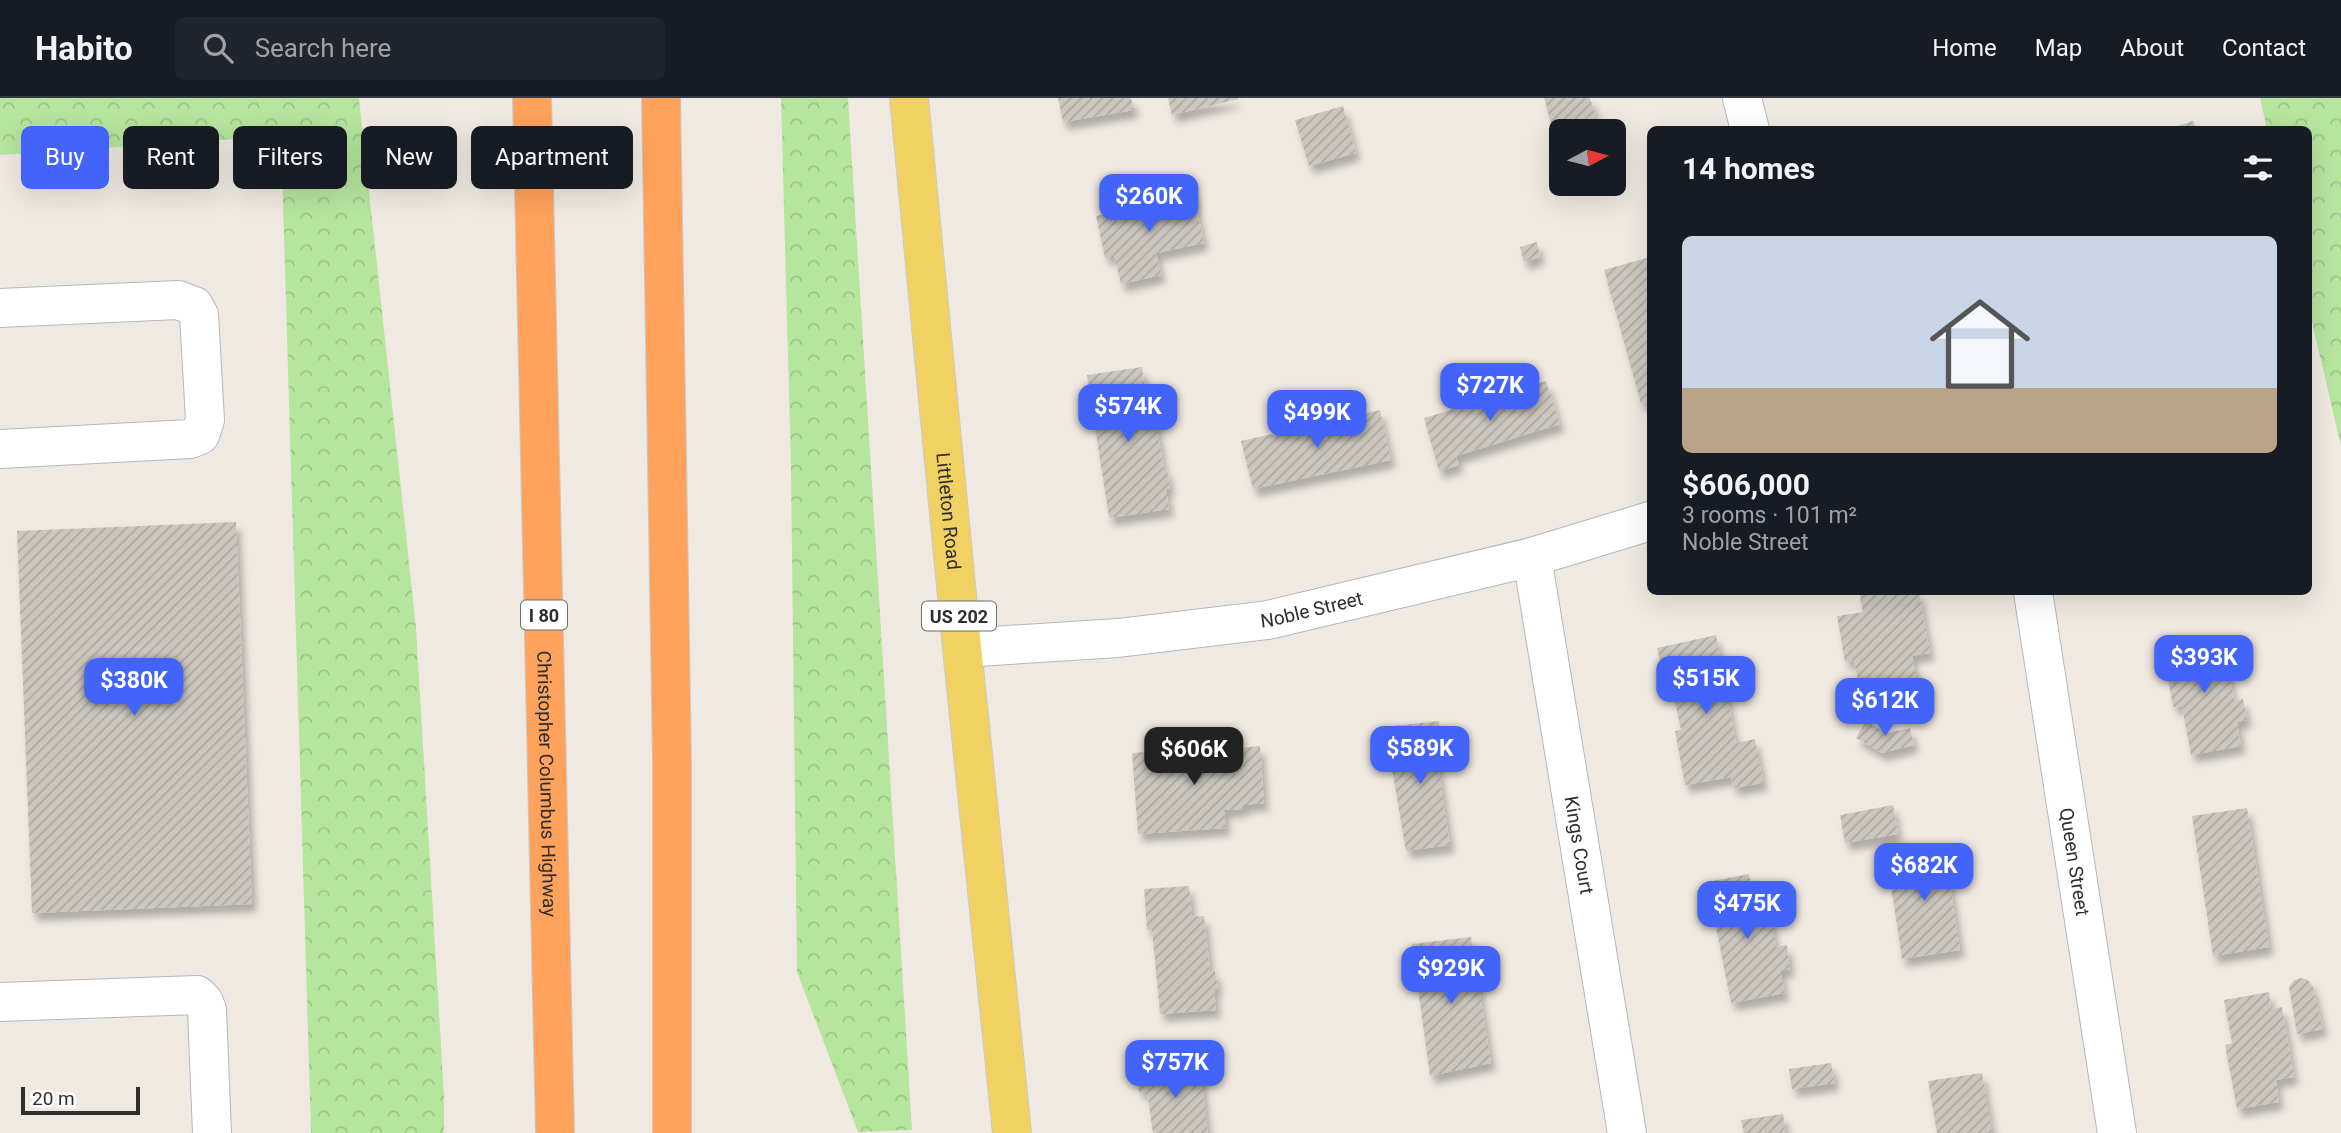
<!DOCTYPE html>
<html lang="en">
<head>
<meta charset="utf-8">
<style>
	:root { --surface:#171b24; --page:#20242c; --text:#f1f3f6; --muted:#9ea1a6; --line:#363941; --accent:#4264fb }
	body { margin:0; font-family:Roboto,sans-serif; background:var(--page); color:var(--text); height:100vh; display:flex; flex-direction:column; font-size:26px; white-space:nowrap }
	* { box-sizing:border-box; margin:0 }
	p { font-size:23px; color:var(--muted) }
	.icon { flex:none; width:38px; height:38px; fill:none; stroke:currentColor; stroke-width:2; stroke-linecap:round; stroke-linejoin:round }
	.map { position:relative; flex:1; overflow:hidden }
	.drawer { position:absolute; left:1647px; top:28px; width:665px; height:469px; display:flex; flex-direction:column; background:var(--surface); border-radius:10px; box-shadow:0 7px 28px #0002 }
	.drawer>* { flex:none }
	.guide { position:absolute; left:21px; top:28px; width:665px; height:63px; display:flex; gap:14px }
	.needle { width:46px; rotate:83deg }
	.fabs { position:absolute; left:1549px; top:21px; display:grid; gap:14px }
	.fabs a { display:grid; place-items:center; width:77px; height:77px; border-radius:10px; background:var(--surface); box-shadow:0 7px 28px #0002; font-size:35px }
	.scale { position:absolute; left:21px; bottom:18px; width:119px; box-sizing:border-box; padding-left:7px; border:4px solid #2e2e2e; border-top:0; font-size:19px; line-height:24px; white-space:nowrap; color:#2e2e2e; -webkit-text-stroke:5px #fff; paint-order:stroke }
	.price { position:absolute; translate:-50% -60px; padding:0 16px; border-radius:14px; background:var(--accent); color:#fff; font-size:23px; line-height:46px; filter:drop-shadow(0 2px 4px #0008) }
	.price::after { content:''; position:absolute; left:50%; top:42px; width:21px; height:16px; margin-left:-10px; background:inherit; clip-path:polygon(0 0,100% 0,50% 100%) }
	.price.selected { background:#222; color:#fff }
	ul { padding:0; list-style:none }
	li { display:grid; align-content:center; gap:14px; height:371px; padding:0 35px }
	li+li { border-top:2px solid var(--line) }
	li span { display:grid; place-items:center; height:217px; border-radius:10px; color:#555 }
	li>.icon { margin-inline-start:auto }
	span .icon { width:126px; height:126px; fill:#fffc; stroke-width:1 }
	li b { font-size:30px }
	h2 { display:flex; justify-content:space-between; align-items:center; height:84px; padding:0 35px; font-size:30px }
	.pill { padding:0 24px; border-radius:10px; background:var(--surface); box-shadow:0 7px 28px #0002; font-size:24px; line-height:63px }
	.pill.selected { background:var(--accent); color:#fff }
	header { display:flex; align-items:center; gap:42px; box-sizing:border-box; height:98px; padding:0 35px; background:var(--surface); border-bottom:2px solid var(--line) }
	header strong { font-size:33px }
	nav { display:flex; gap:38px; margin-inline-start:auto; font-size:24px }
	.search { width:490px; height:63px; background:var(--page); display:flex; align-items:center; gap:18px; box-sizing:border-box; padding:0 24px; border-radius:10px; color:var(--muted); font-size:26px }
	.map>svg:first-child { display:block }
	.forest { fill:url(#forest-crowns) }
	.building { fill:url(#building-hatch); filter:url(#shadow) }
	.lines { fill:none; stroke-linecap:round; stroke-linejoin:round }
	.minor-casing { stroke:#b4b7c1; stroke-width:40 }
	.major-casing { stroke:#c9c9c9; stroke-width:40 }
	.highway-casing { stroke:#c9c9c9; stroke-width:40 }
	.minor { stroke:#fff; stroke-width:38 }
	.major { stroke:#f2d163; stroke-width:38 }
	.highway { stroke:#ffa35c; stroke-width:38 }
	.labels { text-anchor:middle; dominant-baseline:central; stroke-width:5; stroke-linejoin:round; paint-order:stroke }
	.shield { fill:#fff; stroke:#6d6d6d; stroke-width:2 }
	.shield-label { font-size:18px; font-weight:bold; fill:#2e2e2e }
	.street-label { font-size:19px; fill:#2e2e2e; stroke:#fff }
</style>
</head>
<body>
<header>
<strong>Habito</strong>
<div class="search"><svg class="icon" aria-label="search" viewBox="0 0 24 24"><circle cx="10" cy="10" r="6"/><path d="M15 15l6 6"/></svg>Search here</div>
<nav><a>Home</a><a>Map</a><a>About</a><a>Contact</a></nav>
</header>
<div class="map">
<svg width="2341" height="1035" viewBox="0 0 2341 1035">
	<defs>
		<pattern id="forest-crowns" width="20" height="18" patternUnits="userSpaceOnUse" patternTransform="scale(1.75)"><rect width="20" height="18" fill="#b6e59e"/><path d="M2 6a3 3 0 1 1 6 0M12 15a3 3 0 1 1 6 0" fill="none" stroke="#9dc588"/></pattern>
		<pattern id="building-hatch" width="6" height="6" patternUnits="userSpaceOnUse" patternTransform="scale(1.75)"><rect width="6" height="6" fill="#cbc7bf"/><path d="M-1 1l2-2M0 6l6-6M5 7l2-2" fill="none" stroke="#afaba4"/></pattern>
		<filter id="shadow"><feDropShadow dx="4.5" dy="8" stdDeviation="3.5" flood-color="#0004"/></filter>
	</defs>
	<rect width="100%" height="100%" fill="#efe9e1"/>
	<path class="forest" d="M0,0H359L416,530L444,999V1035H311L281,38L0,57Z
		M781,0H848L912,1032L858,1034L797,874L791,369Z
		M2260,0H2341V348L2308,207V32L2267,31Z"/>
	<path class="building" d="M1058,0H1131L1134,12L1063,24Z
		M1168,0H1238V1L1172,17Z
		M1544,0H1590L1600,33H1561L1560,58Z
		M1343,8L1356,55L1309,68L1295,22Z
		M2193,23L2196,32H2168V31Z
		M1193,93L1204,145L1156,155L1161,177L1121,186L1114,157L1105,160L1096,118L1107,116L1106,112Z
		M1537,144L1540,159L1524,164L1520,149Z
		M1650,159V303L1641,306L1604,172Z
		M1142,269L1149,319L1155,318L1164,372H1167L1170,390L1166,391L1169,411L1109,420L1087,277Z
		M1546,283L1560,326L1456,358L1459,367L1439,373L1424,320Z
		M1380,312L1391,362L1253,391L1241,343Z
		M236,424L252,806L32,815L17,433Z
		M1859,494H1919L1930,555L1912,558L1919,596L1871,604L1867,581L1858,583L1854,562L1845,564L1837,518L1863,514Z
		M1716,537L1736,645L1755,641L1763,685L1733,690L1731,679L1685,687L1675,633L1681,632L1670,581L1664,582L1657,550Z
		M2209,538L2213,560L2226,557L2234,603L2243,601L2247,622L2237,624L2241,648L2191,657L2182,608L2173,609L2162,546Z
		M1439,623L1444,660L1437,661L1450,747L1406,753L1391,665L1400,664L1394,628Z
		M1866,623L1886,635L1910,630L1914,647L1882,655L1856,640Z
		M1218,648V652L1260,648L1264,705L1243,707V711L1224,712L1226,730L1138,736L1132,655Z
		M1893,707L1898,736L1845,745L1840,717Z
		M2247,710L2269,849L2213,858L2192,718Z
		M1944,745L1960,852L1902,861L1888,767L1906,764L1904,751Z
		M1749,776L1755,809L1769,807L1776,849L1787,847L1790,871L1780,873L1785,895L1731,905L1707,784Z
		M1189,788L1192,819L1204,818L1210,873H1215L1218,891H1214L1216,912L1160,916L1152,832H1147L1144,791Z
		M1471,839L1491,965L1430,978L1412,846Z
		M2302,880L2308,882L2313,889L2323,931L2297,936L2289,889L2294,882Z
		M2269,894L2271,911L2282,909L2294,979L2276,982L2279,1004L2237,1011L2225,947L2232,945L2224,902Z
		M1831,965L1835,985L1792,991L1789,971Z
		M1200,968L1208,1035H1153L1147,993L1139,994L1136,974Z
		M1982,975L1992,1035H1937L1928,983Z
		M1783,1016L1786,1035H1744L1741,1022Z"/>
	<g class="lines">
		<g class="minor-casing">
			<g id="minor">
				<path d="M1742,0L1750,32"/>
				<path d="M0,210L178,202L194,208L199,217L205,322L200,337L190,341L0,351"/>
				<path id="s1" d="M1532,459L1627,1035"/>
				<path id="s2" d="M2033,494L2117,1035"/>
				<path id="s3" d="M962,550L1118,540L1268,522L1532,459L1650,423"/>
				<path d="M0,904L197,897L204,904L207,912L212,1035"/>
			</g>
		</g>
		<g class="major-casing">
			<g id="major">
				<path id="s4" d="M909,0L962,550L1012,1035"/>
			</g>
		</g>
		<g class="highway-casing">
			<g id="highway">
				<path id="s5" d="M532,0L555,1035"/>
				<path d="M661,0L672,665V1035"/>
			</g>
		</g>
		<use href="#minor" class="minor"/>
		<use href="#major" class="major"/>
		<use href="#highway" class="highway"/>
	</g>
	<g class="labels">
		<g class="shield">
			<rect x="521" y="502.5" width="46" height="29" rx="5"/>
			<rect x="922" y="503.5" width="74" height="29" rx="5"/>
		</g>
		<g class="shield-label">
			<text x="544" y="517">I 80</text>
			<text x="959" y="518">US 202</text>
		</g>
		<g class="street-label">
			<text stroke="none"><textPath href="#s4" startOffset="415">Littleton Road</textPath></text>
			<text stroke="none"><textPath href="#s3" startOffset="352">Noble Street</textPath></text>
			<text stroke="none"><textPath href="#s5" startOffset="686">Christopher Columbus Highway</textPath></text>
			<text stroke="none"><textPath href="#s1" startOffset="292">Kings Court</textPath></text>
			<text stroke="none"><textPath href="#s2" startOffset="273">Queen Street</textPath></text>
		</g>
	</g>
</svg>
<div class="fabs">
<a><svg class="needle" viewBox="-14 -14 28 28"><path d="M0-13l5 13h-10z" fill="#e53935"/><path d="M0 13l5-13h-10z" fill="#9ea1a6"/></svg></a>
</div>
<div class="scale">20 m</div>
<b class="price" style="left:1149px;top:136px">$260K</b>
<b class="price" style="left:1490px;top:325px">$727K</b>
<b class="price" style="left:1128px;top:346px">$574K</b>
<b class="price" style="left:1317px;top:352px">$499K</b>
<b class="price" style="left:2204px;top:597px">$393K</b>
<b class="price" style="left:1706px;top:618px">$515K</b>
<b class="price" style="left:134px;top:620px">$380K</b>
<b class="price" style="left:1885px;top:640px">$612K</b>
<b class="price" style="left:1420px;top:688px">$589K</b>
<b class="price selected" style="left:1194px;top:689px">$606K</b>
<b class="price" style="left:1924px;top:805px">$682K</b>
<b class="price" style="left:1747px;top:843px">$475K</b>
<b class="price" style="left:1451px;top:908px">$929K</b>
<b class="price" style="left:1175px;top:1002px">$757K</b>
<div class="guide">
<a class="pill selected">Buy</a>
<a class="pill">Rent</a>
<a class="pill">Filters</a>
<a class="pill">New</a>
<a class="pill">Apartment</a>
</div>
<section class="drawer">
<h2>14 homes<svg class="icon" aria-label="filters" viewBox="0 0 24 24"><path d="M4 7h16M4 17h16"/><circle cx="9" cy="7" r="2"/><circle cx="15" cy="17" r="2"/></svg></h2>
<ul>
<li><span style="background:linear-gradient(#c9d6e8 70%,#b9a48a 0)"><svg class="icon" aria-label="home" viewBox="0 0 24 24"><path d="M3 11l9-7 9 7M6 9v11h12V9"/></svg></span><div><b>$606,000</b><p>3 rooms · 101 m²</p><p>Noble Street</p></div></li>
</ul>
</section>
</div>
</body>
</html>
